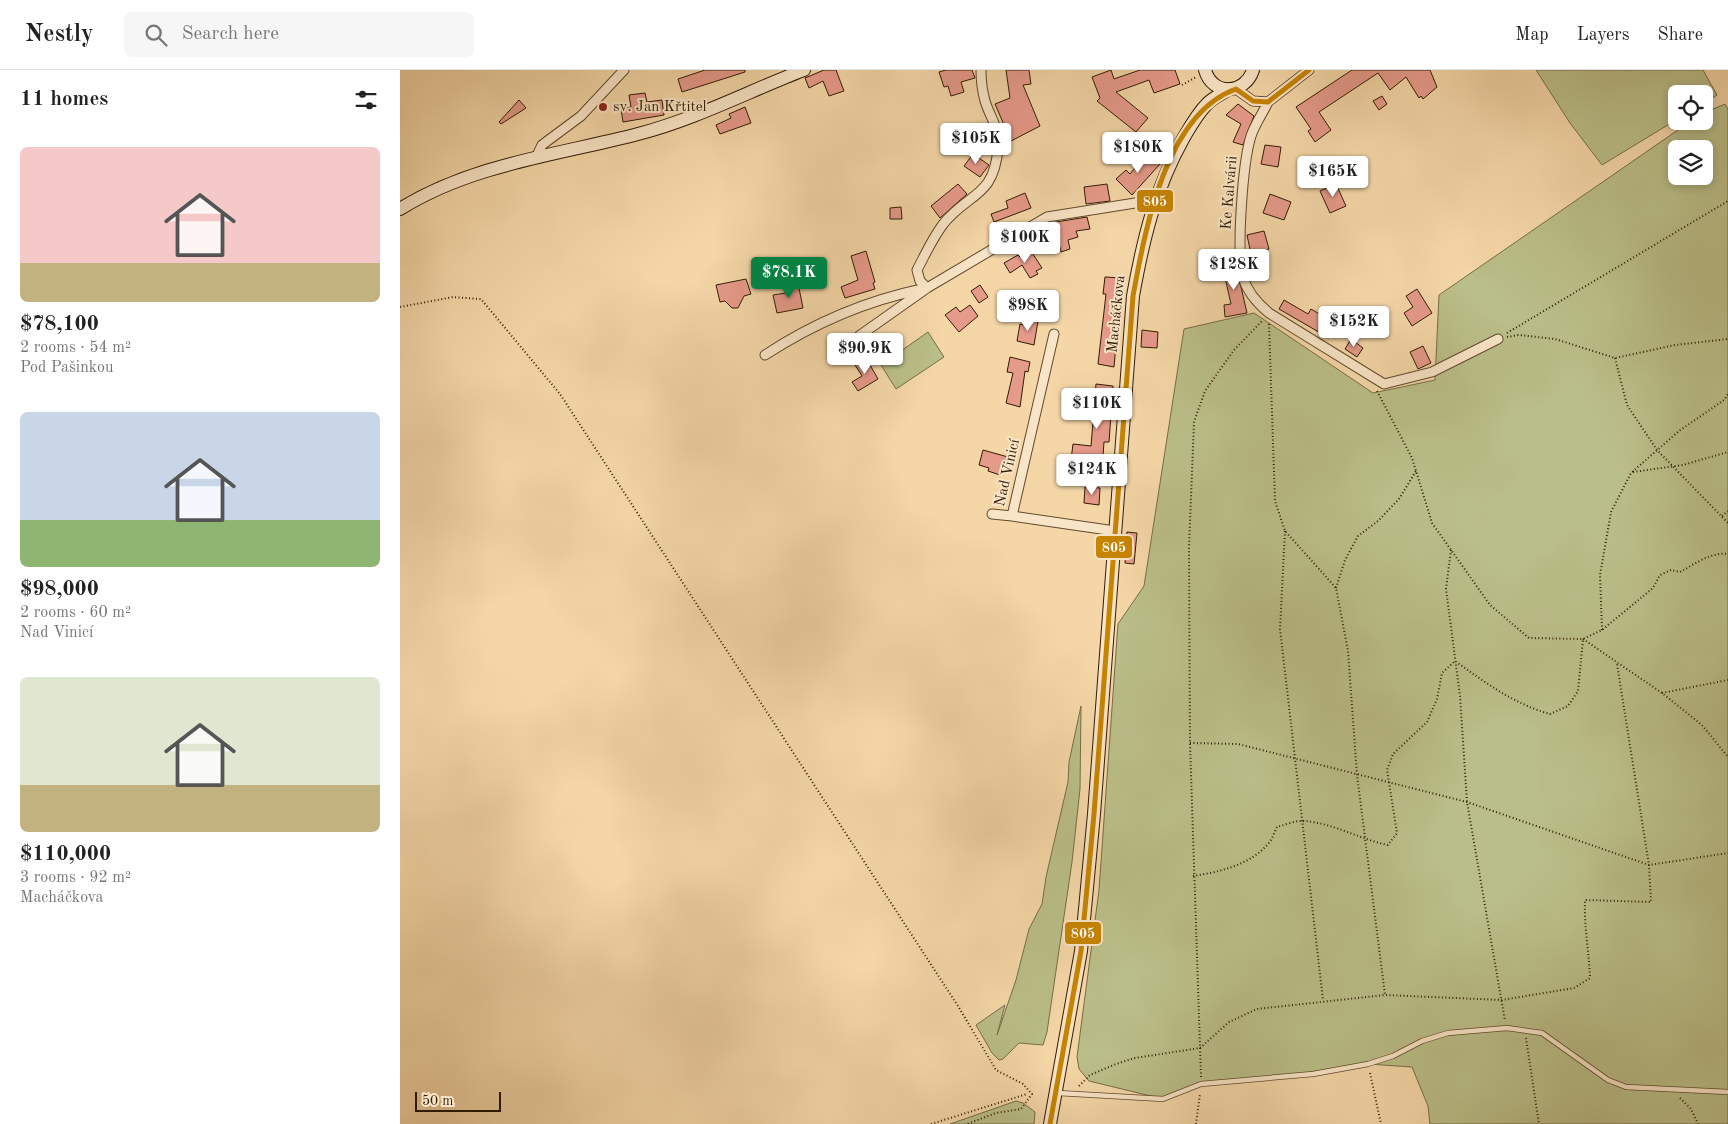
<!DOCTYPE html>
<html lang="en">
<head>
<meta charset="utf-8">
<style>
	:root { --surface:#fff; --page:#f6f6f6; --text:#222; --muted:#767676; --line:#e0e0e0; --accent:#0b8043 }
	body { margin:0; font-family:"Old Standard TT",serif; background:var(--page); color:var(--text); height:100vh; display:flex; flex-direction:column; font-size:19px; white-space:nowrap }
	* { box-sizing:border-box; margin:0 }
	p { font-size:16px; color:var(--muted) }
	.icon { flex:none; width:28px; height:28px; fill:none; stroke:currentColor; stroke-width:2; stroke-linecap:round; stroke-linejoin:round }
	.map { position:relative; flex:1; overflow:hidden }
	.side { display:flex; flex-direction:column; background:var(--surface); width:400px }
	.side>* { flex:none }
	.tools { position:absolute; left:1268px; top:15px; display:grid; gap:10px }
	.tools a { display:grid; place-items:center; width:45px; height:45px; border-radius:8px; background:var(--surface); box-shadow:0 2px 8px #0003; font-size:25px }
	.scale { position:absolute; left:15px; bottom:12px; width:86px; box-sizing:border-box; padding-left:5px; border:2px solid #311c03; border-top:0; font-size:14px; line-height:18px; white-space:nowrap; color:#311c03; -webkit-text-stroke:4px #f8e4c6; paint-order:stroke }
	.price { position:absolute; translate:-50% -42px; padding:0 11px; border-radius:5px; background:#fff; color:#222; font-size:16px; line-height:32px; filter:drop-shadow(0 1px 2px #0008) }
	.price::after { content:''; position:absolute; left:50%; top:30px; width:15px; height:11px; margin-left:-8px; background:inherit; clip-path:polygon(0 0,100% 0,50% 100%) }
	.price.active { background:var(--accent); color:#fff }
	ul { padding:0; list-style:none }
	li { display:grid; align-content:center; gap:10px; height:265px; padding:0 20px }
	li span { display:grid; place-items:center; height:155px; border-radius:8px; color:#555 }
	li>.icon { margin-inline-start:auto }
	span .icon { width:90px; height:90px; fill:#fffc; stroke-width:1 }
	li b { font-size:21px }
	h2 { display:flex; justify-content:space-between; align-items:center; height:60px; padding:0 20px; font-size:21px }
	header { display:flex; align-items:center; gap:30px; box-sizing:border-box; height:70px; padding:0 25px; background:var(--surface); border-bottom:1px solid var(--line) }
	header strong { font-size:24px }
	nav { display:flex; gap:28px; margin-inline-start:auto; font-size:18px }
	.search { width:350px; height:45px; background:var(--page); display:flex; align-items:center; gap:12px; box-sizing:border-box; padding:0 18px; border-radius:8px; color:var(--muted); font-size:19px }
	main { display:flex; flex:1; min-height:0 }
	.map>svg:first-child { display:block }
	.green { fill:#babe88; stroke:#766d46; fill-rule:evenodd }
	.building { fill:#e69a8a; stroke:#311c03 }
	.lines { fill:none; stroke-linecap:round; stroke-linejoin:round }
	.lane-casing { stroke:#624a2c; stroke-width:6 }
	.street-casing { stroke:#624a2c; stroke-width:11 }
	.secondary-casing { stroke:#311c03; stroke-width:14 }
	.path { stroke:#311c03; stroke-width:2; stroke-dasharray:1 2.5; stroke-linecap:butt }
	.lane { stroke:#f8e4c6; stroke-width:4.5 }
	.street { stroke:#f8e4c6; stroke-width:9 }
	.secondary { stroke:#f8e4c6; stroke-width:12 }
	.bus-1-casing { stroke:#f8e4c6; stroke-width:9 }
	.bus-1 { stroke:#c68401; stroke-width:5 }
	.poi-dot { fill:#8f2418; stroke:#f8e4c6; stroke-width:2 }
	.labels { text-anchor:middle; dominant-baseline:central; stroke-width:4; stroke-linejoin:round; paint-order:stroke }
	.poi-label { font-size:15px; fill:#311c03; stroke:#f8e4c6; text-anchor:start }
	.street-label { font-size:15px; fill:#311c03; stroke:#f8e4c6 }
	.line-badge { stroke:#f8e4c6; stroke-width:2 }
	.badge-label { font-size:14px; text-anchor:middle; font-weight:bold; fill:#fff }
</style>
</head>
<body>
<header>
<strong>Nestly</strong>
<div class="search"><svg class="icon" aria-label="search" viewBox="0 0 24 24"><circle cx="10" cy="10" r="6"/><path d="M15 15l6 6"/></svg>Search here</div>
<nav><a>Map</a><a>Layers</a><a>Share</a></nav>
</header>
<main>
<section class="side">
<h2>11 homes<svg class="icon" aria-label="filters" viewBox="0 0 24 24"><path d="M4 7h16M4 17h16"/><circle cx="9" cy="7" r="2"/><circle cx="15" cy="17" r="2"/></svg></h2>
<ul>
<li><span style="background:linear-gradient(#f6c9c9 75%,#c2b280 0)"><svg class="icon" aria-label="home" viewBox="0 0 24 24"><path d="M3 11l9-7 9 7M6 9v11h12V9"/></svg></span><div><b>$78,100</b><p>2 rooms · 54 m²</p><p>Pod Pašinkou</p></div></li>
<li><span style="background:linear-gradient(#c9d6e8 70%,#8fb573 0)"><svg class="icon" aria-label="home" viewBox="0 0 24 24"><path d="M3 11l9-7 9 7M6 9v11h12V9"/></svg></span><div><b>$98,000</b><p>2 rooms · 60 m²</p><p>Nad Vinicí</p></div></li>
<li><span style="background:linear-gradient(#dfe7d0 70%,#c2b280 0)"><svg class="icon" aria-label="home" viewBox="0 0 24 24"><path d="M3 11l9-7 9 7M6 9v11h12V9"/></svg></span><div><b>$110,000</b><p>3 rooms · 92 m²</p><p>Macháčkova</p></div></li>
</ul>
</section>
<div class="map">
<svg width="1328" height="1054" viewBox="0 0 1328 1054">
	<rect width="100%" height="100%" fill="#f4d6a7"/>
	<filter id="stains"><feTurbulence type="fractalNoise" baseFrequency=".004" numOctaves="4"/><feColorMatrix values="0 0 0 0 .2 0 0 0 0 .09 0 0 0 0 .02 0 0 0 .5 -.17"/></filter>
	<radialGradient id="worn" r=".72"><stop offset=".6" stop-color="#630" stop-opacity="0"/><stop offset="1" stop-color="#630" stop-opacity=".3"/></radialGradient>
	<path class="green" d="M1136,0H1303L1317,25L1304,33V24H1276V50L1202,95L1170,53Z
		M1325,34L1328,39V1054H1030L1028,1036L1012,997L968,994L913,1004L801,1014L763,1029L689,1011L679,999L677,987L699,820L718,554L744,516L784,259L854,243L973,323L1035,310L1039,225L1291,51H1304V43ZM1276,79H1304V106H1276Z
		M528,262L544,287L496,319L481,295Z
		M681,636L680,719L672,792L647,962L643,975L619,973L603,989L599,990L592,983L576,955L605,935L597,965L616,910L629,859L642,834L646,807L668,712L669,692Z
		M616,1031L623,1033L635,1042L634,1054H550Z"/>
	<path class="building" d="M305,0H345V2L282,22L278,9Z
		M424,0H436L444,21L429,26L423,11L409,18L405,8Z
		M546,0H572L575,8L561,12L564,22L551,26L548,16L544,17L539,2Z
		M606,0H629L631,14L623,15L640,56L611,71L595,34L610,28Z
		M711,0L714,9L740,0H775L780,14L754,23L749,10L716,22L748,48L736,62L697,31L700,28L692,7Z
		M952,0H1030L1037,17L1023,29L1021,26L1019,28L1006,7L990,20L978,3L919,42L931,60L915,72L908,61L911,59L896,37Z
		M245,23L247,32L262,30L264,45L223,52L221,39L231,37L229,25Z
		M982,26L987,34L979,40L973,31Z
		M119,30L126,38L101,54L99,52Z
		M838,34L854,46L843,75L833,72L841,54L826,45Z
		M345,37L351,53L320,64L316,55L331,48L329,44Z
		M865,75L881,77L878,97L861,94Z
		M747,83L760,94L732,125L716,109L726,100L730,104Z
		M573,84L589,95L580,107L564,96Z
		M558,114L567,124L540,148L531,136Z
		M707,114L710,131L686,134L684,117Z
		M936,114L946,136L930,143L920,121Z
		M625,123L631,138L594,152L591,144L608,138L606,131Z
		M870,124L891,132L884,150L863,143Z
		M501,137L502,149H490V138Z
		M687,147L690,159L676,161L678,167L668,170L670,179L661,182L660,176L656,175L650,153Z
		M864,161L869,179L851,184L847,165Z
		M466,181L475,212L473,213L475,219L445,228L441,217L458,210L451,186Z
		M631,181L642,198L636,201L638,204L630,208L622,195L610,203L604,193L618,185L620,187Z
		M835,191L847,243L825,247L824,235L831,234L822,194Z
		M705,207L722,208L714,297L698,294L706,224H703Z
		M346,209L351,224L344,226L338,238H332L325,231L320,232L316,215Z
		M398,213L403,238L377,243L373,225L386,223L385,216Z
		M580,215L588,227L579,233L571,221Z
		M1017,219L1032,243L1012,256L1004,243L1013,237L1006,226Z
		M884,230L908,244L911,239L941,257L935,267L932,265L929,268L879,239Z
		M570,235L578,246L559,262L545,245L556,237L560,242Z
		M626,248L638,251L634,275L617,271L620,254L624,255Z
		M742,260L758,262L757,278L741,277Z
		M951,269L963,278L957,287L945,279Z
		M1023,276L1031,293L1018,299L1010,282Z
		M610,287L630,292L628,302L625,301L620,337L606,333L613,303L607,302Z
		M466,288L478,309L458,321L452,312L462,306L455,295Z
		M696,314L713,316L709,372H704L702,400L685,398L686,391L671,390L673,374L691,376Z
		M583,380L608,387L605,401L602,400L600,405L588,401L589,398L579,395Z
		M685,417L700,418L699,435L684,433Z
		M727,462L737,463L734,494L725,493Z"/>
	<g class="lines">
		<g class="lane-casing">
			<path id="lane" d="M658,1023L763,1029L801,1014L913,1004L968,994L993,986L1022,971L1048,963L1107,958L1142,963L1208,1010L1226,1017L1328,1022"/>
		</g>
		<g class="street-casing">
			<path id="street" d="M836,19L853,31L868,32L909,0
				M868,32C863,43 855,54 851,66C843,91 836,181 843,207C847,222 857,233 869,243L984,314L1032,302L1098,269
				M136,88L142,75L181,46L224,0
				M527,218L520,211L517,200C525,185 533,167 544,153C570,122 594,127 598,78C599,56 591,50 585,31C582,20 581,11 581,0
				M654,264L612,446L715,461
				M453,280L459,266L527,218L647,147L754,130
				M365,285C414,253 465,231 522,219
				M592,444L612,446"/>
		</g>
		<g class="secondary-casing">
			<path id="secondary" d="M805,0C812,26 845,25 853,0
				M0,139C72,94 158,85 238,64C296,49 349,21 404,0
				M650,1054L681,881L694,744L733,226C743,170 755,119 783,69C790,57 797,44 807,34C812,28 822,24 829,19"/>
		</g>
		<path class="path" d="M782,15L796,7
			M0,237L53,227L81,229L160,324L558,936L596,1000L623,1014L632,1024L621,1039L596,1043L567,1054
			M869,254L875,431L885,461L936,518L948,581L957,705L985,925
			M1107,263L1328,131
			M1107,267L1119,265L1155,269L1215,288L1275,275L1328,269
			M1215,288L1227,335L1257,380L1328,453
			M977,321L1012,388L1032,453L1090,535L1129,568L1183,569L1202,560L1253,518L1260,505L1271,500L1280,502C1295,494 1310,482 1328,484
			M1233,402L1283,395L1328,382
			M1322,446L1328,441
			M885,461L880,559L923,930
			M1051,480L1046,519L1060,626L1067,732L1105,951
			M936,518L945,490L958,466L978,451L999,429L1016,401
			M1202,560L1200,505L1211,442L1231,403L1279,361L1324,330L1328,324
			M1183,569L1262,623L1302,655L1328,687
			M1262,623L1328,610
			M790,673L838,674L1067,732L1249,795L1328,783
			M793,806C819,802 850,795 868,774C872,770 874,763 877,757C885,755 896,750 904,751C933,753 959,769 988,775L997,763L987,700L993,684L1027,652L1037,629L1042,603L1055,591C1086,613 1114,634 1150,644L1168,636L1178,621L1183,569
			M1126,968L1139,1054
			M970,1003L981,1054
			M801,1007L790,673L789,477L794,352L805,321L834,280L863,250
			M679,1016L690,1005L716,994L735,988L800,978L829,952L857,939L985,925L1102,930L1174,918L1190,908C1189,881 1184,856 1185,830L1251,832L1249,795L1217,594
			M1280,1028L1291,1039L1298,1054
			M531,1054L627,1024
			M796,1054L800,1024"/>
		<use href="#lane" class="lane"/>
		<use href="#street" class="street"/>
		<use href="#secondary" class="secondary"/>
		<g class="bus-1-casing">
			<path id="bus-1" d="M650,1054L681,881L694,744L733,226C745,161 765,44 836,19L853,31L868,32L909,0"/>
		</g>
		<use href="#bus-1" class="bus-1"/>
	</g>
	<circle class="poi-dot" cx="203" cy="37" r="5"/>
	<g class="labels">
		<g class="poi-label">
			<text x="213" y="37">sv. Jan Křtitel</text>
		</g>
		<g class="street-label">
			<text transform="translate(830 123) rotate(-85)">Ke Kalvárii</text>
			<text transform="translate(717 244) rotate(-84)">Macháčkova</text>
			<text transform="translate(608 403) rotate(-77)">Nad Vinicí</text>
		</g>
	</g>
	<g class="line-badge">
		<rect x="736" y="119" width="38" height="24" rx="5" fill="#c68401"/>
		<rect x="695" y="465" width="38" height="24" rx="5" fill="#c68401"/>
		<rect x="664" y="851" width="38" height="24" rx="5" fill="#c68401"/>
	</g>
	<g class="badge-label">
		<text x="755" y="136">805</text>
		<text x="714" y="482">805</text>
		<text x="683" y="868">805</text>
	</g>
	<rect width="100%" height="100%" filter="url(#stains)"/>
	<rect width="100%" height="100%" fill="url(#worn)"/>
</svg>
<div class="tools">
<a><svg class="icon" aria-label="locate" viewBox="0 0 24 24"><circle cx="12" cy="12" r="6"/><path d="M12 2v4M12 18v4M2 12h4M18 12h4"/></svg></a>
<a><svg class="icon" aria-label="layers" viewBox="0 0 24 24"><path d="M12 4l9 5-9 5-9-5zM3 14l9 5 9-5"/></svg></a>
</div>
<div class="scale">50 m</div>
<b class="price" style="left:576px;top:95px">$105K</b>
<b class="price" style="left:738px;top:104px">$180K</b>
<b class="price" style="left:933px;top:128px">$165K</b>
<b class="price" style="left:625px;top:194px">$100K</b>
<b class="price" style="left:834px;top:221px">$128K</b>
<b class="price active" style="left:389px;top:229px">$78.1K</b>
<b class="price" style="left:628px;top:262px">$98K</b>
<b class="price" style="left:954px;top:278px">$152K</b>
<b class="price" style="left:465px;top:305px">$90.9K</b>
<b class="price" style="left:697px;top:360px">$110K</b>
<b class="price" style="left:692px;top:426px">$124K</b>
</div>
</main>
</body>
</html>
